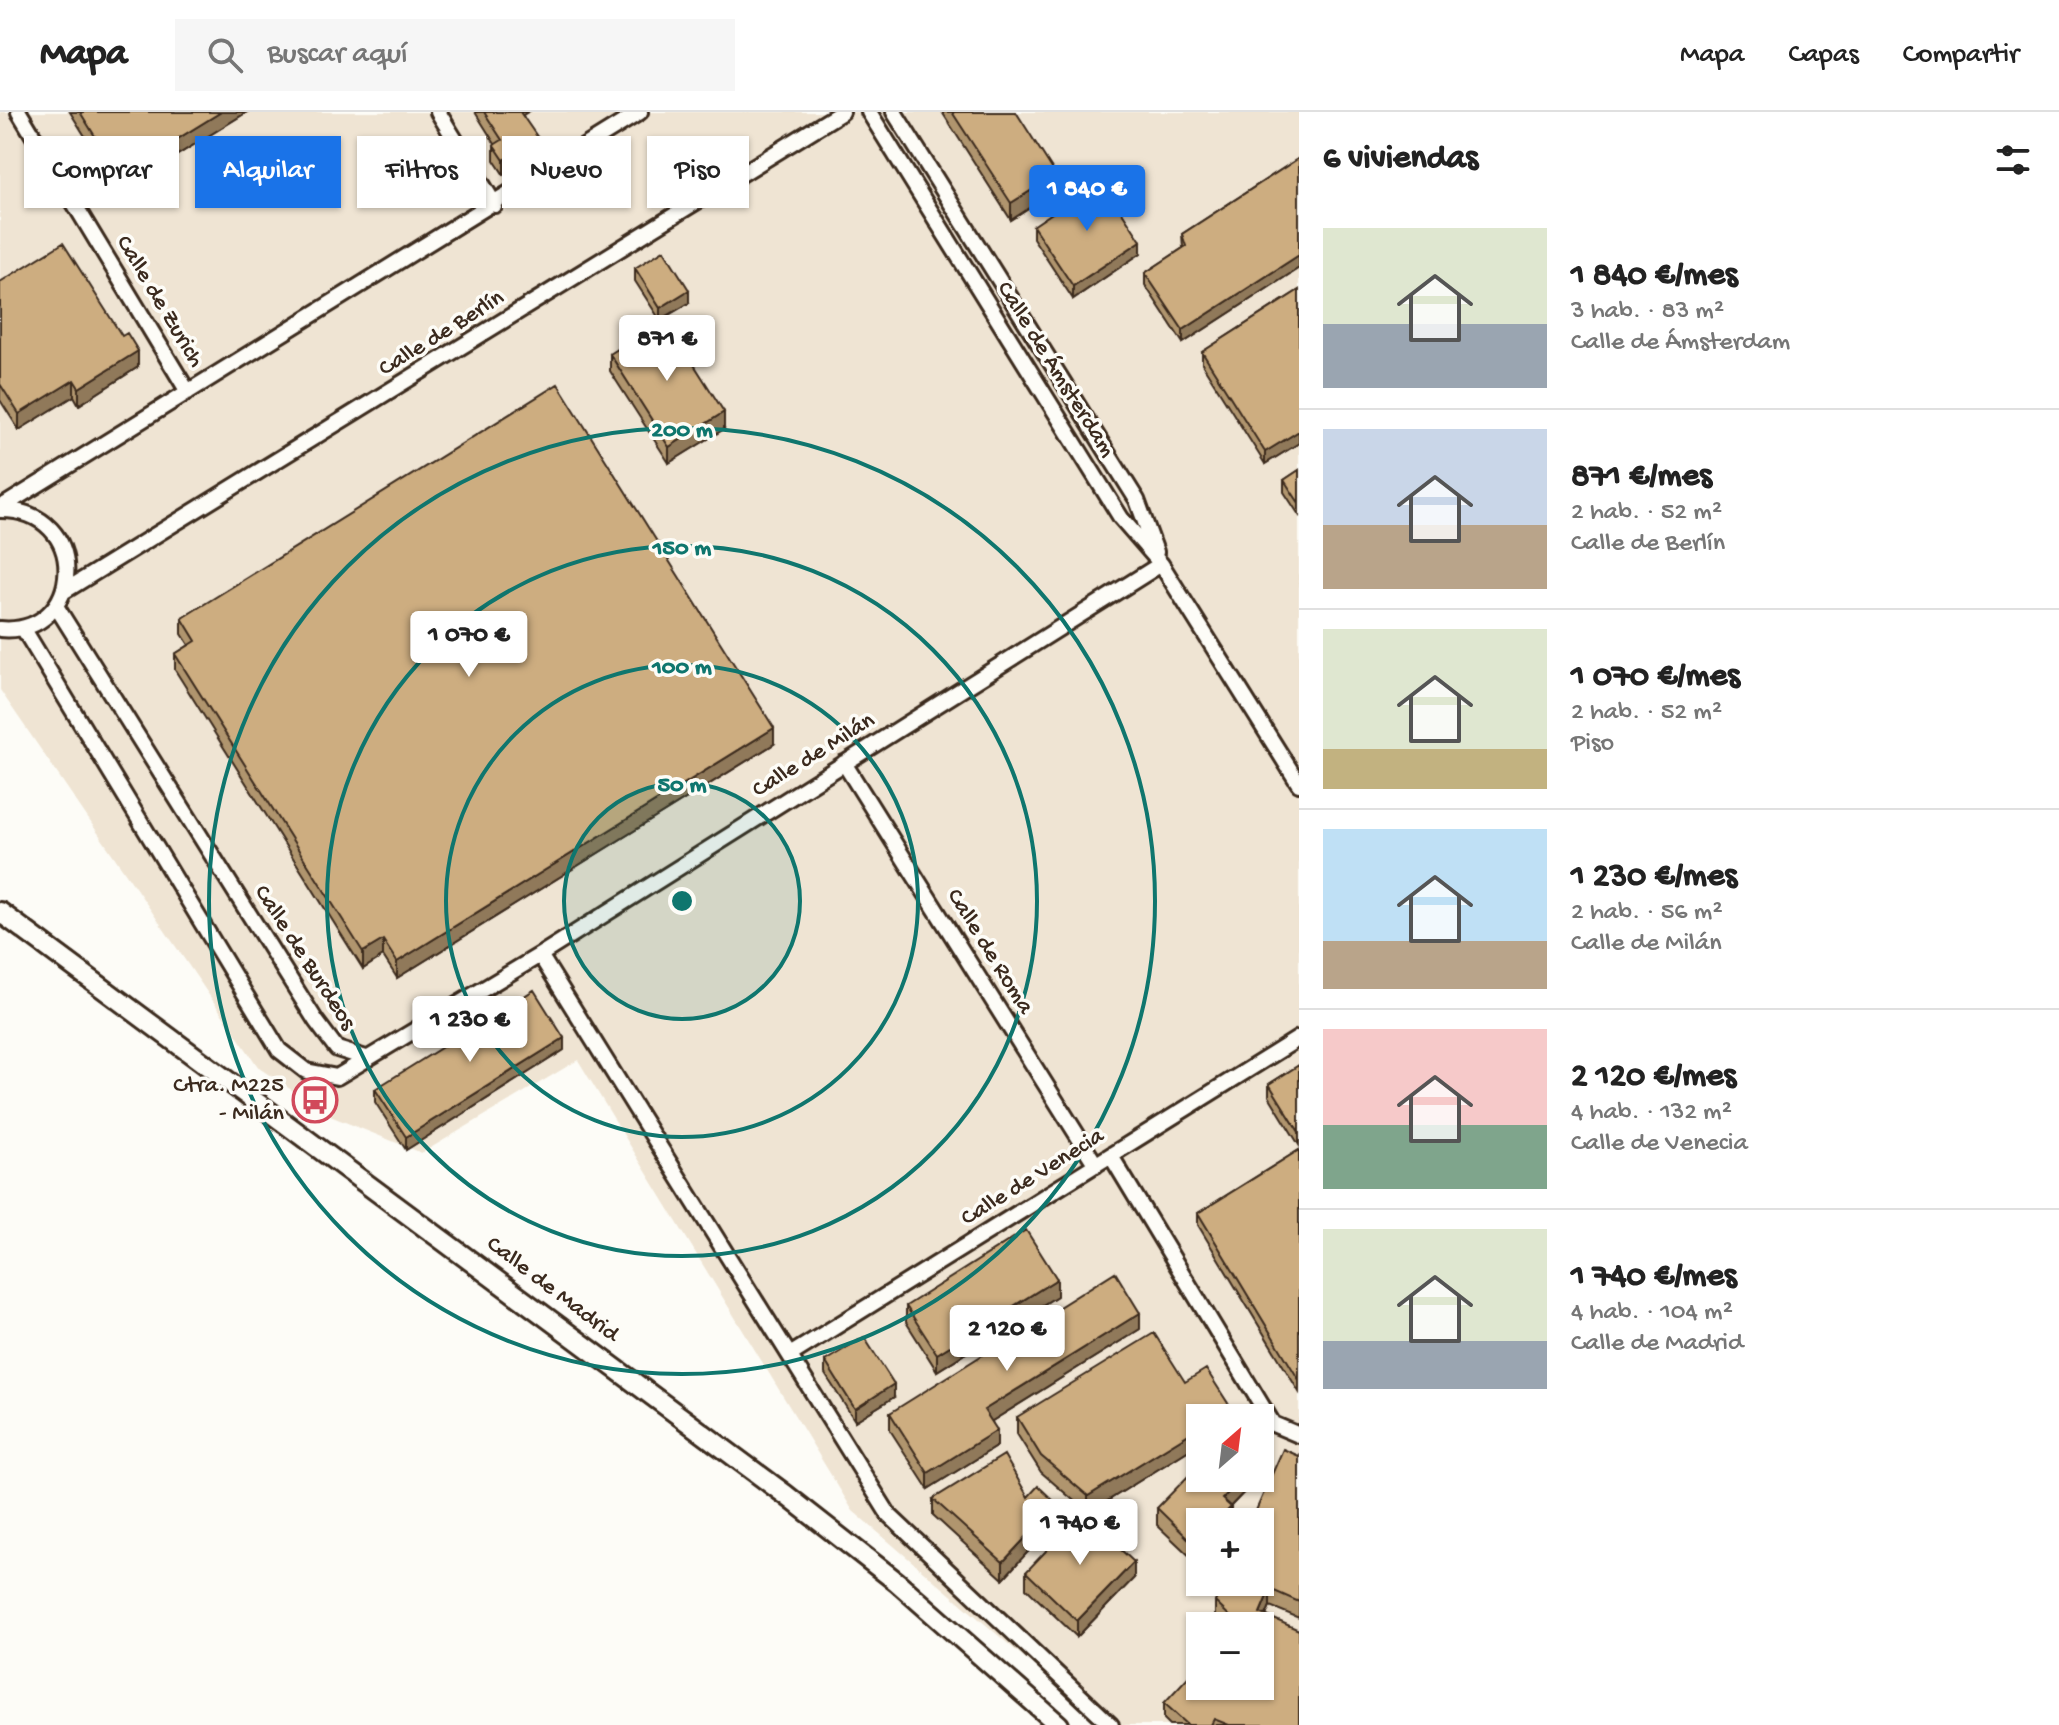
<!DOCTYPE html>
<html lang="es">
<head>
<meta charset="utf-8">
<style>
	:root { --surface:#fff; --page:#f6f6f6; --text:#222; --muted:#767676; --line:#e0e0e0; --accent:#1a73e8 }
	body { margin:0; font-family:"Gochi Hand",sans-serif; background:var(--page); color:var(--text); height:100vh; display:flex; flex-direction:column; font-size:30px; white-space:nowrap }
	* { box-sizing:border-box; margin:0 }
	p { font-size:26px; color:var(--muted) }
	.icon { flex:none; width:44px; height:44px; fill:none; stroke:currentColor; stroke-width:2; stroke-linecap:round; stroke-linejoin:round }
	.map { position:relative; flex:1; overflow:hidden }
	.panel { display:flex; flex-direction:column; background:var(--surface); width:760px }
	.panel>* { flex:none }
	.hud { position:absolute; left:24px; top:24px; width:760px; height:72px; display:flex; gap:16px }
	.needle { width:52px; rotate:28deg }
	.buttons { position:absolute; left:1186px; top:1292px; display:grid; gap:16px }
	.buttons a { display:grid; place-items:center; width:88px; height:88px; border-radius:0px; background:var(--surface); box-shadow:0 2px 6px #0004; font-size:40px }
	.price { position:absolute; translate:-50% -68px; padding:0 18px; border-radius:8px; background:#fff; color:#222; font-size:26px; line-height:52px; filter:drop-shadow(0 2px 4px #0008) }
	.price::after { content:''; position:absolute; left:50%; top:48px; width:24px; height:18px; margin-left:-12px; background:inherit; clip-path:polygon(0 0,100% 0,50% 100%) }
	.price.current { background:var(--accent); color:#fff }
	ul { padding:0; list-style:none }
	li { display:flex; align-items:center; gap:24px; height:200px; padding:0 24px }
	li+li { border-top:2px solid var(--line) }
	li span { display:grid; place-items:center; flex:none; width:224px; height:160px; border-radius:0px; color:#555 }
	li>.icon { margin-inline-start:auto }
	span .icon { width:96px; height:96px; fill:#fffc; stroke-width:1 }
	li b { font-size:34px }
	h2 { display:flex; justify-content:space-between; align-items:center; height:96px; padding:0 24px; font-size:34px }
	.chip { padding:0 28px; border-radius:0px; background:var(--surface); box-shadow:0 2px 6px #0004; font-size:28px; line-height:72px }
	.chip.current { background:var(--accent); color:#fff }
	header { display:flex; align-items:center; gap:48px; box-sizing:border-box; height:112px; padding:0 40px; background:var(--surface); border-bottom:2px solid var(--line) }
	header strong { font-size:38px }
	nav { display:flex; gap:44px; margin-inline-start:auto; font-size:28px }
	.search { width:560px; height:72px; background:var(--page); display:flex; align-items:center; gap:20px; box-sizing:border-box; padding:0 28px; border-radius:0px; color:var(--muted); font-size:30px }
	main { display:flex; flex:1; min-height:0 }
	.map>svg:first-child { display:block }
	.built { fill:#efe4d3; fill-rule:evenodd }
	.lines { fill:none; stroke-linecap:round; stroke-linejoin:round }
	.minor-casing { stroke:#3b2a1e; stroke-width:20 }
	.tertiary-casing { stroke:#3b2a1e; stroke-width:24 }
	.minor { stroke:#fdfcf7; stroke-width:14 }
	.tertiary { stroke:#fdfcf7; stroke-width:18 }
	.wall { fill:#b0956e; stroke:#3b2a1e; stroke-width:2 }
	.shaded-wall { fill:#90795a; stroke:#3b2a1e; stroke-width:2 }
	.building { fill:#cdad80; stroke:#3b2a1e; stroke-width:2 }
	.ring { fill:none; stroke:#0f766e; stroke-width:4 }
	.labels { text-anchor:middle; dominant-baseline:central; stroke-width:7; stroke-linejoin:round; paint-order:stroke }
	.street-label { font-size:24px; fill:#3b2a1e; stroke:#fdfcf7 }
	.poi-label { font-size:24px; fill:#3b2a1e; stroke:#fdfcf7; text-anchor:end }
	.centre { fill:#0f766e; stroke:#fdfcf7; stroke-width:4 }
	.ring-label { font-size:24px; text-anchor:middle; font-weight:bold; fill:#0f766e; stroke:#fdfcf7; stroke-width:7; stroke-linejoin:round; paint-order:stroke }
</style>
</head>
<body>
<header>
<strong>Mapa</strong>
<div class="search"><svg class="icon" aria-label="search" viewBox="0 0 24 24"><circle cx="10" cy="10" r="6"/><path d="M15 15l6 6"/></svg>Buscar aquí</div>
<nav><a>Mapa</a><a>Capas</a><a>Compartir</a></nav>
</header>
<main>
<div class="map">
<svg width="1299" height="1613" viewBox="0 0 1299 1613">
	<rect width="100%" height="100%" fill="#fdfcf7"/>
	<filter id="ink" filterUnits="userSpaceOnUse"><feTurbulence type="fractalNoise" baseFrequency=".0125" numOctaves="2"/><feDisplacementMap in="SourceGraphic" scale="16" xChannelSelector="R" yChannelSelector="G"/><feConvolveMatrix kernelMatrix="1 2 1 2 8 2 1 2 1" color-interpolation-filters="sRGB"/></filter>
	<g filter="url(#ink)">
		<path class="built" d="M0,0H1299V1613H1103L853,1399L578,948L422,1041L330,1004L259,956L0,578ZM1200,1306H1260V1366H1200ZM1200,1410H1260V1470H1200ZM1200,1514H1260V1574H1200Z"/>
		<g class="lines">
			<g class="minor-casing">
				<path id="minor" d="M19,0L188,280
					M438,0L495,93
					M869,0L1121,406L1161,452L1299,672
					M894,0L1137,388L1156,440
					M0,396L640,0
					M0,398C92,397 85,525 0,517
					M63,480L842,0
					M56,494L316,909L337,937L366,946
					M23,516L279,938L306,959L337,965L540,843L1161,452
					M844,651L1096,1053
					M540,843L889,1403L1111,1613
					M1111,1044L1273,1312L1299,1323
					M790,1243L1299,926"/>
			</g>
			<g class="tertiary-casing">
				<path id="tertiary" d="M0,800L786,1383L897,1470L1059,1613"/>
			</g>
			<use href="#minor" class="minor"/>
			<use href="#tertiary" class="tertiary"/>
		</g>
		<path class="wall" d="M70,0H247L119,79Z
			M475,0H528L523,3L538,41L504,63L494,48V33L495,32Z
			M942,0H1016L1056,79L1011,108Z
			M1299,46V156L1183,231L1145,173V161L1183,136L1182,122Z
			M1033,114L1141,141L1073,187L1033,126Z
			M635,156L689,191L660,208L635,169Z
			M0,170L138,255L79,293L74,284L19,318L0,288Z
			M1299,178V331L1265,352L1202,252V240Z
			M610,242L724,317L669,351L610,259Z
			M1299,358V403L1284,380V368Z
			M182,506L774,632L397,866L383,844L363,857L175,558V542L189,533L182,522Z
			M564,938L406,1038L375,990V977Z
			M1299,953V1033L1269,984V972Z
			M1299,1038V1280L1198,1113V1101Z
			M1057,1184L937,1259L906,1210V1194Z
			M1140,1217L992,1309L997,1334L928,1377L890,1318V1301Z
			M825,1249L894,1285L855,1309L825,1262Z
			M1185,1270L1231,1306H1200V1331L1088,1401L1041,1360L1017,1322V1305Z
			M1299,1344V1506L1270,1494L1266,1504L1299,1613H1170L1164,1607V1591L1260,1574V1514H1223L1215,1506V1490Z
			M1252,1366V1372L1230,1395L1231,1410L1195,1449L1157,1413V1396Z
			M1028,1385L1057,1408L1003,1467L933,1403V1387Z
			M1026,1460L1134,1466L1077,1525L1026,1476Z"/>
		<path class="shaded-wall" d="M221,0H247L119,79V63Z
			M538,26V41L504,63V48Z
			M1056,63V79L1011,108V91Z
			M1141,129V141L1073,187V174Z
			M1299,143V156L1183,231V218Z
			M689,178V191L660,208V196Z
			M138,239V255L79,293V276Z
			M74,268V284L19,318V302Z
			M724,300V317L669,351V335Z
			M1299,319V331L1265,352V340Z
			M774,616V632L397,866V850Z
			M383,828V844L363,857V840Z
			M564,926V938L406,1038V1025Z
			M1057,1167V1184L937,1259V1242Z
			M1140,1201V1217L984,1314V1298Z
			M894,1272V1285L855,1309V1297Z
			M1231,1296V1306H1214Z
			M1200,1315V1331L1088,1401V1384Z
			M997,1318V1334L928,1377V1361Z
			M1242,1366H1252V1372L1222,1403V1387Z
			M1057,1392V1408L1003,1467V1450Z
			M1231,1395V1410H1217Z
			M1200,1428V1444L1195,1449V1433Z
			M1134,1450V1466L1077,1525V1509Z
			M1270,1477V1494L1260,1517V1501Z"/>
		<path class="building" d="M80,0H221L119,63Z
			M484,0H520L538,26L504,48L494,33L502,28Z
			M952,0H1016L1056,63L1011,91Z
			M1299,46V143L1183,218L1145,161L1186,134L1182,122Z
			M1101,68L1141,129L1073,174L1033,114Z
			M63,131L122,224L127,221L138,239L79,276L74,268L19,302L0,272V170Z
			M664,138L689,178L660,196L635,156Z
			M1299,178V319L1265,340L1202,240Z
			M665,207L724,300L669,335L610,242Z
			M558,272L774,616L397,850L383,828L363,840L175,542L196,529L182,506Z
			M1299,358V391L1284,368Z
			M534,878L564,926L406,1025L375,977Z
			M1299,953V1020L1269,972Z
			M1299,1038V1268L1198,1101Z
			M1026,1118L1057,1167L937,1242L906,1194Z
			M1115,1160L1140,1201L984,1298L997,1318L928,1361L890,1301Z
			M1154,1221L1185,1270L1206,1257L1231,1296L1214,1306H1200V1315L1088,1384L1041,1344L1017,1305Z
			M864,1225L894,1272L855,1297L825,1249Z
			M1283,1337L1299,1344V1490L1270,1477L1260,1501L1299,1518V1613H1229L1214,1607L1211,1613H1188L1164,1591L1200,1552V1574H1260V1546L1264,1537L1260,1533V1514H1240L1215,1490L1224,1470H1260V1410H1251Z
			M1004,1343L1028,1385L1038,1374L1057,1392L1003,1450L933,1387Z
			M1200,1352V1366H1242L1222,1387L1231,1395L1217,1410H1200V1428L1195,1433L1157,1396Z
			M1082,1401L1134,1450L1077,1509L1026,1460Z"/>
	</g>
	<circle cx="682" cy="789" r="118" fill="#0f766e" fill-opacity=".12"/>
	<g class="ring">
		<circle cx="682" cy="789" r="118"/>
		<circle cx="682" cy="789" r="236"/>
		<circle cx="682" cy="789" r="355"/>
		<circle cx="682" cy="789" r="473"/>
	</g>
	<defs>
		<g id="bus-ring" transform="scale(2.3)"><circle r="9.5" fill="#fdfcf7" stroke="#d1495b" stroke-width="1.5"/><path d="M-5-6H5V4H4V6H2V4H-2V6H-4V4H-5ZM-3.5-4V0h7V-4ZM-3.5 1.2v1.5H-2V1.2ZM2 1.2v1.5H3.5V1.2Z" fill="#d1495b"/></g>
	</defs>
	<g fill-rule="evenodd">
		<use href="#bus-ring" x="315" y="988"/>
	</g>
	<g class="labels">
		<g class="street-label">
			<text transform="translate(159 190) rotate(59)">Calle de Zurich</text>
			<text transform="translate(442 222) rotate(-32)">Calle de Berlín</text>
			<text transform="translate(1055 258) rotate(58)">Calle de Ámsterdam</text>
			<text transform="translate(814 644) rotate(-32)">Calle de Milán</text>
			<text transform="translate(989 840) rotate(58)">Calle de Roma</text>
			<text transform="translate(304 846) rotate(57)">Calle de Burdeos</text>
			<text transform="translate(1033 1066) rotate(-32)">Calle de Venecia</text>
			<text transform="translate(552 1178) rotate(37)">Calle de Madrid</text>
		</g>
		<g class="poi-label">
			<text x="284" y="974">Ctra. M225<tspan x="284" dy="28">- Milán</tspan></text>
		</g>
	</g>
	<circle cx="682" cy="789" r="12" class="centre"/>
	<g class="ring-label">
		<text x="682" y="324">200 m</text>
		<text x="682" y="442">150 m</text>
		<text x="682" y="561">100 m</text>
		<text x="682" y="679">50 m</text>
	</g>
</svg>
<div class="buttons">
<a><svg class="needle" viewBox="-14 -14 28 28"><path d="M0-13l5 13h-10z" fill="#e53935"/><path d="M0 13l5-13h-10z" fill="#767676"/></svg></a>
<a>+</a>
<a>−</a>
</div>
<b class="price current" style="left:1087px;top:121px">1 840 €</b>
<b class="price" style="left:667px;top:271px">871 €</b>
<b class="price" style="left:469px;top:567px">1 070 €</b>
<b class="price" style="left:470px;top:952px">1 230 €</b>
<b class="price" style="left:1007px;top:1261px">2 120 €</b>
<b class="price" style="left:1080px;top:1455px">1 740 €</b>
<div class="hud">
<a class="chip">Comprar</a>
<a class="chip current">Alquilar</a>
<a class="chip">Filtros</a>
<a class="chip">Nuevo</a>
<a class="chip">Piso</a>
</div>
</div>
<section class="panel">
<h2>6 viviendas<svg class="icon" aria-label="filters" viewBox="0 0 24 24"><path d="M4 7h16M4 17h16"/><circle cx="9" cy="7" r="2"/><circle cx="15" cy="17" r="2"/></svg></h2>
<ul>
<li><span style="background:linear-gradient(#dfe7d0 60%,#9aa5b1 0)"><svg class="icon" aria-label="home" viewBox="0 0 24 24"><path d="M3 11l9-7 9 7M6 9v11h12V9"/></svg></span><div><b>1 840 €/mes</b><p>3 hab. · 83 m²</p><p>Calle de Ámsterdam</p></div></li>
<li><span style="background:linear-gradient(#c9d6e8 60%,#b9a48a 0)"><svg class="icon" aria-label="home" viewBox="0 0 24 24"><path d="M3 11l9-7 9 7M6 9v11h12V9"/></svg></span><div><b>871 €/mes</b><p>2 hab. · 52 m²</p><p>Calle de Berlín</p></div></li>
<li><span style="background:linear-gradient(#dfe7d0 75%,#c2b280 0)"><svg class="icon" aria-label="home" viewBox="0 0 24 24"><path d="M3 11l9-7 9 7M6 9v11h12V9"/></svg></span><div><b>1 070 €/mes</b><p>2 hab. · 52 m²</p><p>Piso</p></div></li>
<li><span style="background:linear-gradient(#bfe0f5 70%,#b9a48a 0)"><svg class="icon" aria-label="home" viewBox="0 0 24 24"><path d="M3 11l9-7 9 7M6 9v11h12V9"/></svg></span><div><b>1 230 €/mes</b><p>2 hab. · 56 m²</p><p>Calle de Milán</p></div></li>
<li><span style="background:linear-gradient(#f6c9c9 60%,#7fa58c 0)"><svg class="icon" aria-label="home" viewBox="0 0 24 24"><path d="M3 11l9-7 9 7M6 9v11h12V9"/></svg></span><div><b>2 120 €/mes</b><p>4 hab. · 132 m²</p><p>Calle de Venecia</p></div></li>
<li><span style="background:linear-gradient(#dfe7d0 70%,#9aa5b1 0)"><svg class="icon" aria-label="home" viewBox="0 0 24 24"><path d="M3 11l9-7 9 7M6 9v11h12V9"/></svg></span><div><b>1 740 €/mes</b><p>4 hab. · 104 m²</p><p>Calle de Madrid</p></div></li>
</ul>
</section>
</main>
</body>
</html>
